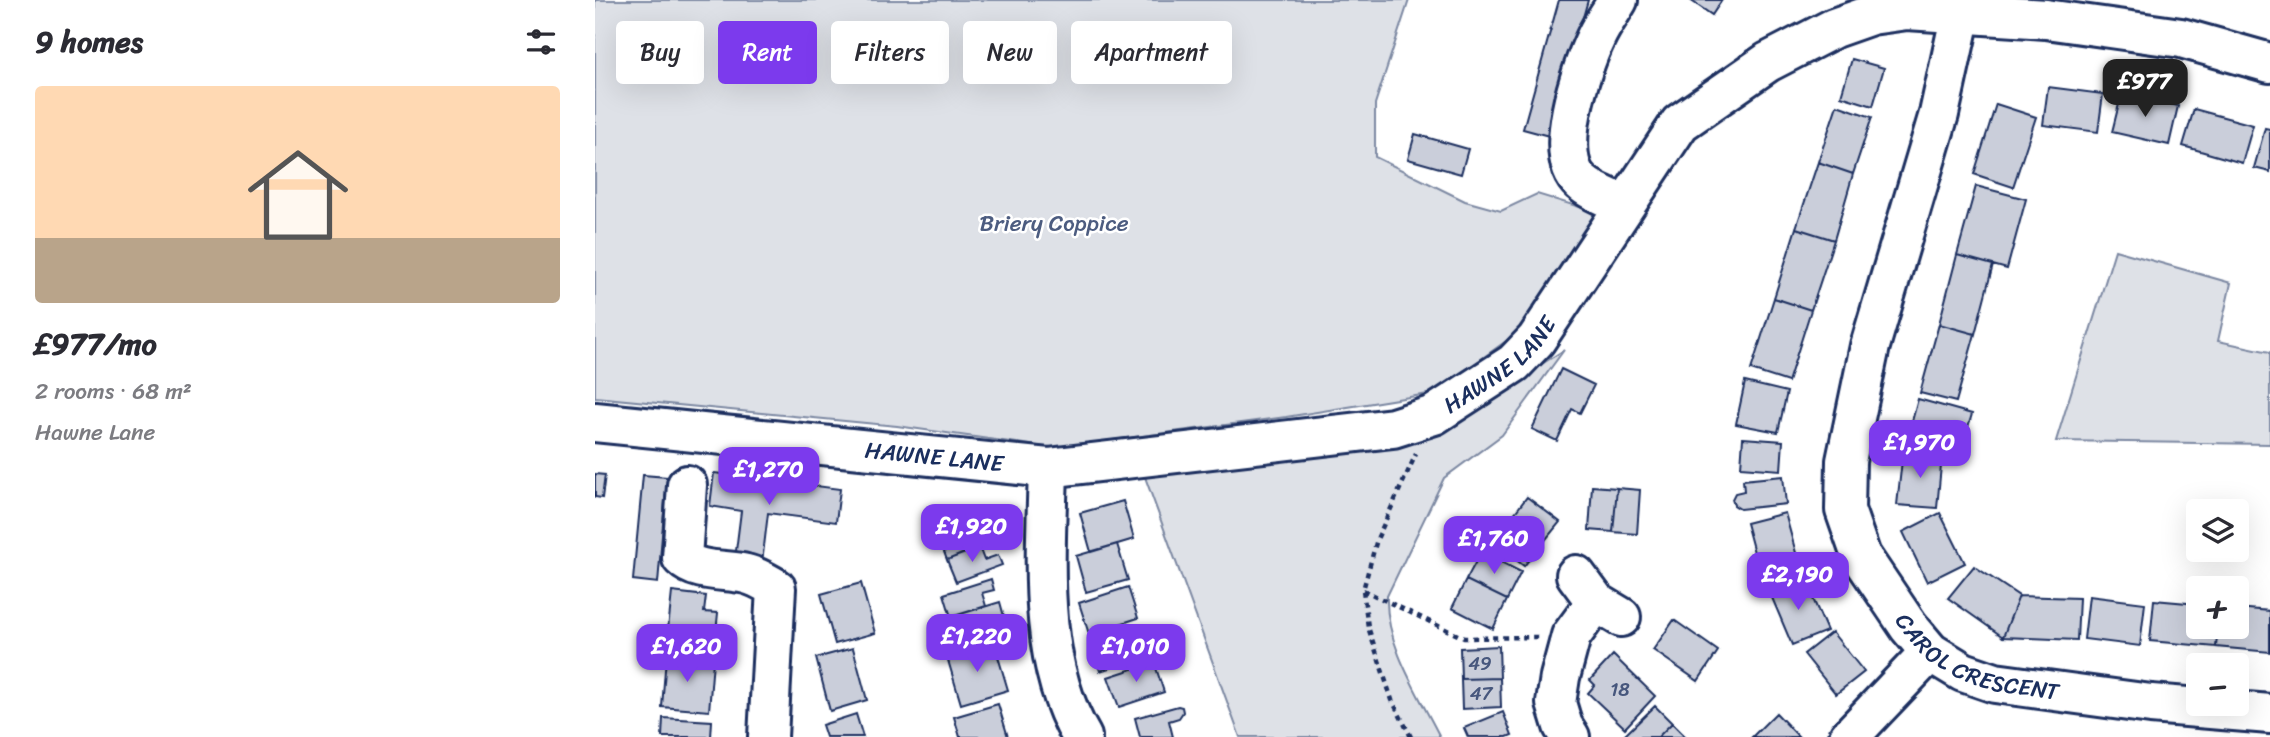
<!DOCTYPE html>
<html lang="en">
<head>
<meta charset="utf-8">
<style>
	:root { --surface:#fff; --page:#f2f2f3; --text:#2b2b33; --muted:#7c7c81; --line:#e1e1e2; --accent:#7c3aed }
	body { margin:0; font-family:Sriracha,sans-serif; background:var(--page); color:var(--text); height:100vh; display:flex; flex-direction:column; font-size:26px; white-space:nowrap }
	* { box-sizing:border-box; margin:0 }
	p { font-size:23px; color:var(--muted) }
	.icon { flex:none; width:38px; height:38px; fill:none; stroke:currentColor; stroke-width:2; stroke-linecap:round; stroke-linejoin:round }
	.map { position:relative; flex:1; overflow:hidden }
	.side { display:flex; flex-direction:column; background:var(--surface); width:595px }
	.side>* { flex:none }
	.banner { position:absolute; left:21px; top:21px; width:665px; height:63px; display:flex; gap:14px }
	.tools { position:absolute; left:1591px; top:499px; display:grid; gap:14px }
	.tools a { display:grid; place-items:center; width:63px; height:63px; border-radius:7px; background:var(--surface); box-shadow:0 7px 28px #0002; font-size:35px }
	.price { position:absolute; translate:-50% -60px; padding:0 16px; border-radius:14px; background:var(--accent); color:#fff; font-size:23px; line-height:46px; filter:drop-shadow(0 2px 4px #0008) }
	.price::after { content:''; position:absolute; left:50%; top:42px; width:21px; height:16px; margin-left:-10px; background:inherit; clip-path:polygon(0 0,100% 0,50% 100%) }
	.price.current { background:#222; color:#fff }
	ul { padding:0; list-style:none }
	li { display:grid; align-content:center; gap:14px; height:371px; padding:0 35px }
	li+li { border-top:2px solid var(--line) }
	li span { display:grid; place-items:center; height:217px; border-radius:7px; color:#555 }
	li>.icon { margin-inline-start:auto }
	span .icon { width:126px; height:126px; fill:#fffc; stroke-width:1 }
	li b { font-size:30px }
	h2 { display:flex; justify-content:space-between; align-items:center; height:84px; padding:0 35px; font-size:30px }
	.pill { padding:0 24px; border-radius:7px; background:var(--surface); box-shadow:0 7px 28px #0002; font-size:24px; line-height:63px }
	.pill.current { background:var(--accent); color:#fff }
	main { display:flex; flex:1; min-height:0 }
	.map>svg:first-child { display:block }
	.green { fill:#dee1e7; stroke:#7c88a2; stroke-width:2 }
	.building { fill:#caceda; stroke:#1b2f5e; stroke-width:2 }
	.lines { fill:none; stroke-linecap:round; stroke-linejoin:round }
	.minor-casing { stroke:#1b2f5e; stroke-width:44 }
	.path { stroke:#1b2f5e; stroke-width:4.5; stroke-dasharray:5 5; stroke-linecap:butt }
	.minor { stroke:#fff; stroke-width:38 }
	.labels { text-anchor:middle; dominant-baseline:central; stroke-width:5; stroke-linejoin:round; paint-order:stroke }
	.number-label { font-size:19px; fill:#47577d }
	.park-label { font-size:23px; fill:#4c5c80; stroke:#fff }
	.street-label { font-size:23px; fill:#1b2f5e; stroke:#fff }
</style>
</head>
<body>
<main>
<section class="side">
<h2>9 homes<svg class="icon" aria-label="filters" viewBox="0 0 24 24"><path d="M4 7h16M4 17h16"/><circle cx="9" cy="7" r="2"/><circle cx="15" cy="17" r="2"/></svg></h2>
<ul>
<li><span style="background:linear-gradient(#ffd9b3 70%,#b9a48a 0)"><svg class="icon" aria-label="home" viewBox="0 0 24 24"><path d="M3 11l9-7 9 7M6 9v11h12V9"/></svg></span><div><b>£977/mo</b><p>2 rooms · 68 m²</p><p>Hawne Lane</p></div></li>
</ul>
</section>
<div class="map">
<svg width="1675" height="737" viewBox="0 0 1675 737">
	<rect width="100%" height="100%" fill="#fff"/>
	<filter id="ink" filterUnits="userSpaceOnUse"><feTurbulence type="fractalNoise" baseFrequency=".0143" numOctaves="2"/><feDisplacementMap in="SourceGraphic" scale="14" xChannelSelector="R" yChannelSelector="G"/><feConvolveMatrix kernelMatrix="1 2 1 2 8 2 1 2 1" color-interpolation-filters="sRGB"/></filter>
	<g filter="url(#ink)">
		<path class="green" d="M0,0H814L780,104V157L870,201L906,211L942,194L1001,212L929,328L839,393L691,417L457,448L302,426L0,397Z
			M1520,250L1636,283L1623,341L1675,352V444L1461,441Z
			M969,350L907,435L849,478L792,596C790,644 824,695 845,737H645L550,477L826,440Z"/>
		<path class="building" d="M964,0H993L954,136L928,129Z
			M1095,0H1127L1117,15Z
			M1257,59L1289,68L1278,106L1246,96Z
			M1453,87L1508,94L1503,132L1448,125Z
			M1527,92L1583,106L1574,145L1517,132Z
			M1401,104L1441,117L1418,187L1379,174Z
			M1242,105L1277,117L1258,174L1223,162Z
			M1599,109L1658,125L1647,163L1588,146Z
			M1670,128L1675,129V172L1659,168Z
			M820,134L873,149L866,174L813,159Z
			M1223,162L1258,174L1239,240L1201,228Z
			M1381,186L1431,199L1412,269L1362,255Z
			M1201,228L1239,240L1216,310L1179,298Z
			M1362,255L1398,265L1380,334L1344,324Z
			M1179,298L1216,310L1193,382L1156,370Z
			M1344,324L1380,334L1361,402L1325,393Z
			M966,369L999,385L985,413L977,409L962,441L937,429Z
			M1150,382L1192,392L1183,432L1141,424Z
			M1323,399L1377,414L1373,427L1360,424L1354,447L1313,436Z
			M1148,438L1188,441L1186,470L1146,467Z
			M1308,451L1347,455L1342,508L1302,505Z
			M119,473L245,489L241,522L173,513L167,563L140,559L146,511L115,506Z
			M0,474L10,475L7,498L0,497Z
			M48,475L72,477L63,583L38,580Z
			M1188,476L1191,504L1145,509L1139,505L1137,499L1140,493L1149,491L1148,480Z
			M997,486L1022,488L1018,532L994,530Z
			M1022,488L1045,490L1042,534L1018,532Z
			M932,497L965,522L947,544L915,519Z
			M528,501L539,539L496,552L485,513Z
			M1190,513L1206,571L1167,582L1151,523Z
			M1345,513L1370,563L1332,582L1308,532Z
			M390,515L400,542L352,560L342,533Z
			M915,519L947,544L929,566L897,541Z
			M522,544L533,580L491,592L481,556Z
			M384,547L389,560L403,555L407,565L361,582L352,560Z
			M886,552L926,572L912,600L871,580Z
			M1379,566L1424,596L1408,637L1353,598Z
			M1209,578L1232,631L1197,645L1175,593Z
			M396,579L399,590L387,593L391,606L356,617L349,594Z
			M871,580L912,600L898,629L857,608Z
			M266,583L280,633L240,644L226,594Z
			M533,587L543,618L494,634L484,603Z
			M77,592L111,596L109,612L123,613L119,652L71,648Z
			M1424,596L1484,598L1482,640L1408,637Z
			M1494,596L1550,603L1545,646L1489,639Z
			M1559,600L1603,604V626H1623L1621,647L1555,641Z
			M405,602L412,627L364,642L356,617Z
			M1642,608L1675,611V652L1621,647L1623,626H1642Z
			M1079,620L1123,651L1103,681L1058,650Z
			M543,628L552,656L505,671L496,643Z
			M1237,632L1269,672L1241,694L1209,654Z
			M399,643L413,690L366,704L352,657Z
			M904,646L905,678L866,679L865,648Z
			M258,648L272,700L235,711L221,658Z
			M1018,655L1060,696L1030,728L993,693L1000,685L995,680Z
			M71,657L118,661L114,711L67,707Z
			M559,662L569,692L524,707L513,677Z
			M905,678L906,707L867,709L866,679Z
			M403,704L413,737H365L359,717Z
			M583,706L587,707L588,712L584,718L574,721L578,737H545L540,718Z
			M1060,706L1077,723L1063,737H1032L1030,735Z
			M908,712L917,735L912,737H873L869,728Z
			M1181,713L1204,737H1157Z
			M261,714L268,737H231L227,725Z
			M68,718L117,721L116,737H67Z
			M1077,723L1091,737H1063Z"/>
		<g class="lines">
			<g class="minor-casing">
				<g id="minor">
					<path d="M1023,0C1016,12 1007,24 1001,37C986,68 956,156 986,182C995,191 1017,199 1029,205"/>
					<path id="s1" d="M1366,13L1344,114L1275,346L1251,461L1250,510L1266,556L1314,627L1335,652L1368,672L1400,683L1556,704L1675,714"/>
					<path id="s2" d="M0,422L453,468L798,428L839,415L919,363L941,340L1085,123L1173,62L1239,28L1276,15L1312,10L1451,19L1586,38L1675,63"/>
					<path d="M453,468C451,555 441,660 487,737"/>
					<path d="M92,485L87,558C102,573 131,569 151,574C161,576 172,583 181,588L173,737"/>
					<path d="M981,575L1001,602L1026,617"/>
					<path d="M975,737L968,726L961,703L965,677L976,636L1001,602"/>
					<path d="M1254,737L1335,652"/>
				</g>
			</g>
			<path class="path" d="M768,590L869,638L943,637
				M816,737L797,700L773,627L768,590L782,539L821,454"/>
			<use href="#minor" class="minor"/>
		</g>
	</g>
	<g class="labels">
		<g class="number-label">
			<text x="885" y="663">49</text>
			<text x="1025" y="689">18</text>
			<text x="886" y="693">47</text>
		</g>
		<g class="park-label">
			<text x="459" y="223">Briery Coppice</text>
		</g>
		<g class="street-label">
			<text stroke="none"><textPath href="#s2" startOffset="929">HAWNE LANE</textPath></text>
			<text stroke="none"><textPath href="#s2" startOffset="341">HAWNE LANE</textPath></text>
			<text stroke="none"><textPath href="#s1" startOffset="724">CAROL CRESCENT</textPath></text>
		</g>
	</g>
</svg>
<div class="tools">
<a><svg class="icon" aria-label="layers" viewBox="0 0 24 24"><path d="M12 4l9 5-9 5-9-5zM3 14l9 5 9-5"/></svg></a>
<a>+</a>
<a>−</a>
</div>
<b class="price current" style="left:1550px;top:119px">£977</b>
<b class="price" style="left:1325px;top:480px">£1,970</b>
<b class="price" style="left:174px;top:507px">£1,270</b>
<b class="price" style="left:377px;top:564px">£1,920</b>
<b class="price" style="left:899px;top:576px">£1,760</b>
<b class="price" style="left:1203px;top:612px">£2,190</b>
<b class="price" style="left:382px;top:674px">£1,220</b>
<b class="price" style="left:92px;top:684px">£1,620</b>
<b class="price" style="left:541px;top:684px">£1,010</b>
<div class="banner">
<a class="pill">Buy</a>
<a class="pill current">Rent</a>
<a class="pill">Filters</a>
<a class="pill">New</a>
<a class="pill">Apartment</a>
</div>
</div>
</main>
</body>
</html>
